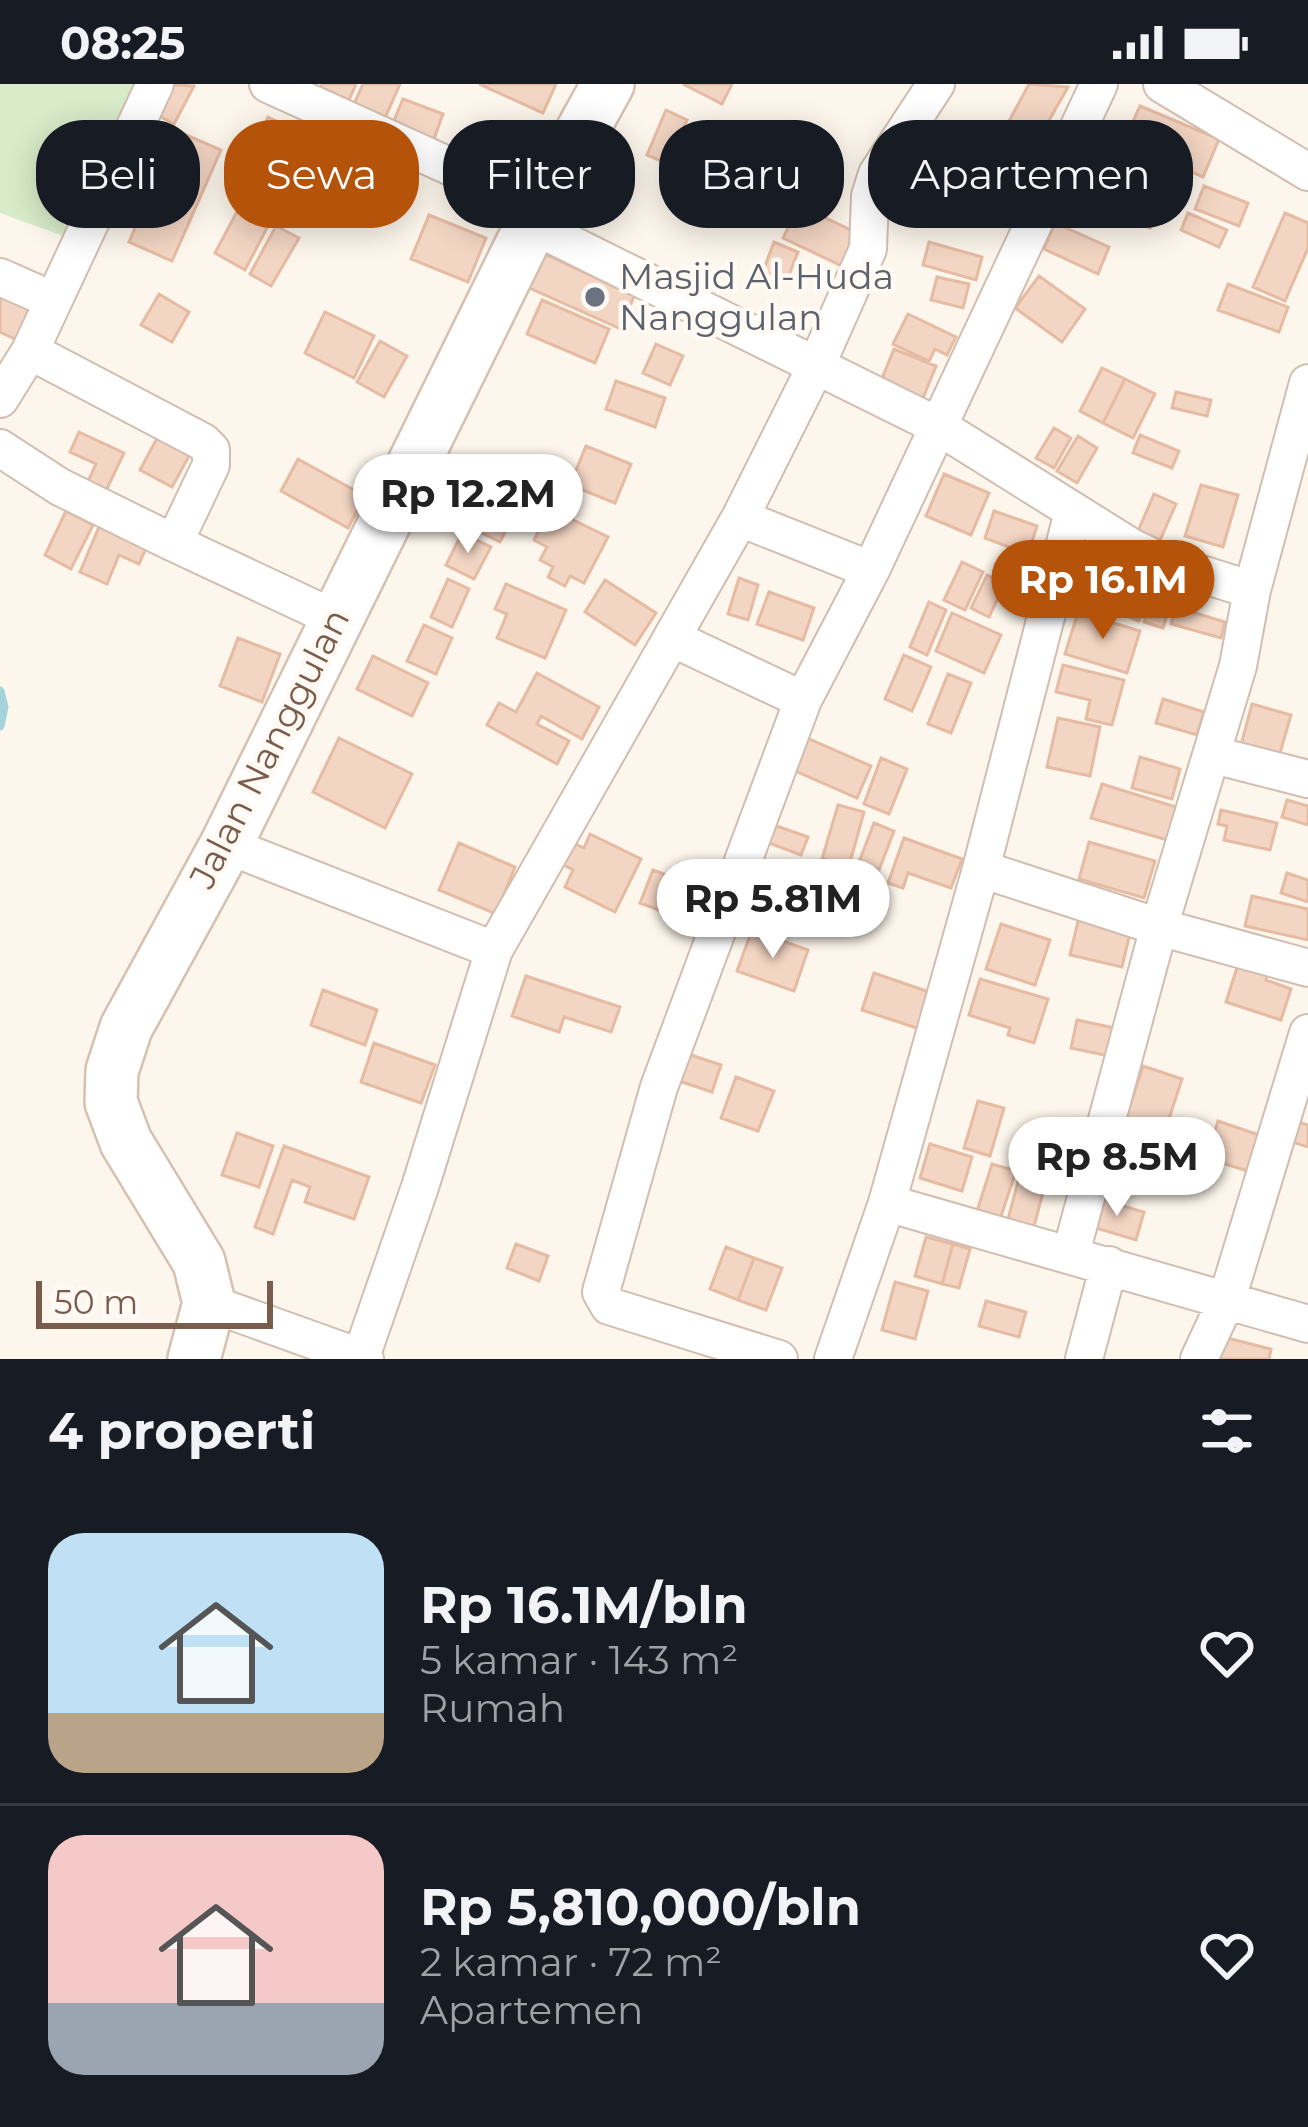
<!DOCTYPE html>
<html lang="id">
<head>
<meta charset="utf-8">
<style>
	:root { --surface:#171b24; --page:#20242c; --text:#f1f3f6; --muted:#9ea1a6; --line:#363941; --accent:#b45309 }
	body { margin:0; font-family:Montserrat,sans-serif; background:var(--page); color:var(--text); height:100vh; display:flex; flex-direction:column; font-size:45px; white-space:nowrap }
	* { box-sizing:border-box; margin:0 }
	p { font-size:39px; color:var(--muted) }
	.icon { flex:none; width:66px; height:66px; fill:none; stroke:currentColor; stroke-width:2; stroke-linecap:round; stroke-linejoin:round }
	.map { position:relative; height:1275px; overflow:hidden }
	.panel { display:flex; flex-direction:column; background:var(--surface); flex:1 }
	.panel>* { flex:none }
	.top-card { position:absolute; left:36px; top:36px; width:1236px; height:108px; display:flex; gap:24px }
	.scale { position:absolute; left:36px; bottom:30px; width:237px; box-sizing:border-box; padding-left:12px; border:6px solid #7a5c4d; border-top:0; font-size:33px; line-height:42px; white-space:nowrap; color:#7a5c4d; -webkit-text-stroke:9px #fffaf3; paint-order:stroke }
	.price { position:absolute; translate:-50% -102px; padding:0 27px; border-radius:42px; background:#fff; color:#222; font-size:39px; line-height:78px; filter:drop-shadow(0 3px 6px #0008) }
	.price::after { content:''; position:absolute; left:50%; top:72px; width:36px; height:27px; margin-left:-18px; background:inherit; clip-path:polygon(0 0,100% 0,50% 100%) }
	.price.current { background:var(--accent); color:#fff }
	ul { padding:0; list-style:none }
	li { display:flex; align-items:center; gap:36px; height:300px; padding:0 48px }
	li+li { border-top:3px solid var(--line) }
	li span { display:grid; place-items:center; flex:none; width:336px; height:240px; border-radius:36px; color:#555 }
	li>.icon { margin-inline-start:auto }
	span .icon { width:144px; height:144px; fill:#fffc; stroke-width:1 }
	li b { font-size:51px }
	h2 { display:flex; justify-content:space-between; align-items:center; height:144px; padding:0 48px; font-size:51px }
	.chip { padding:0 42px; border-radius:48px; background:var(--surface); box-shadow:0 6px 30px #0003; font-size:42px; line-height:108px }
	.chip.current { background:var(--accent); color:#fff }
	.status { display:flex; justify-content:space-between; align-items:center; height:84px; padding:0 60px; background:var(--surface); direction:ltr }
	.status svg { height:33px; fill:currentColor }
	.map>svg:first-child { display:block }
	.green { fill:#d8ecc9 }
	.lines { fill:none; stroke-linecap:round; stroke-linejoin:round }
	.stream { stroke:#a5d3da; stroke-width:9 }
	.building { fill:#f3d5c3; stroke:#e6bba3; stroke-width:3 }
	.street-casing { stroke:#d1beb0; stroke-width:40 }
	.secondary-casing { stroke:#d6c0b0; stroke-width:56 }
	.street { stroke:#fff; stroke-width:36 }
	.secondary { stroke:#fff; stroke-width:51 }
	.worship-dot { fill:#6b7280; stroke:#fffaf3; stroke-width:4.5 }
	.labels { text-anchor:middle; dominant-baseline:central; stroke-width:9; stroke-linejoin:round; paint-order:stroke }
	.worship-label { font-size:36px; fill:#5b616d; stroke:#fffaf3; text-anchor:start }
	.street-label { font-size:36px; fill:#7a5c4d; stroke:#fffaf3 }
</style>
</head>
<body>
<div class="status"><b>08:25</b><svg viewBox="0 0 49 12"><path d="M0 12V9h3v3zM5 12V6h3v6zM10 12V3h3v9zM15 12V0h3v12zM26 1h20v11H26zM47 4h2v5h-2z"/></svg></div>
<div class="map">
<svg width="1308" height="1275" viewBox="0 0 1308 1275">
	<rect width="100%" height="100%" fill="#fdf6ec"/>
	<path class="green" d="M0,0H144L72,155L0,129Z"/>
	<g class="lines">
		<path class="stream" d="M0,607L4,623L0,642"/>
	</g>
	<path class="building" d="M162,0L194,2L174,40L148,26Z
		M322,0H356L349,16L321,3Z
		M363,0H400L384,36L353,22Z
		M479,0H556L543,29Z
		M683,0H732L722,20Z
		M1029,0L1068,3L1039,54L1009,37Z
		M403,15L443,30L434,55L393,39Z
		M1140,22L1219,55L1203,93L1123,59Z
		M666,26L687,36L668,80L647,71Z
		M268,33L314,56L286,113L256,99L269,73L252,65Z
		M177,47L221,66L172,177L129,158Z
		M350,62L371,71L348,125L327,116Z
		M1104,67L1171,97L1150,144L1120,131L1127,117L1089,100Z
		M1204,102L1248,119L1239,142L1195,125Z
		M799,121L861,151L846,184L783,154Z
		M240,122L270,138L245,186L215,169Z
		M1188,129L1227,146L1219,163L1181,146Z
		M1285,129L1308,139V164L1285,217L1253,203Z
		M429,131L486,154L468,198L411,175Z
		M1055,139L1109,163L1098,190L1044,165Z
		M276,142L299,154L271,202L250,190Z
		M774,158L798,168L787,196L763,187Z
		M929,158L982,173L976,196L923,181Z
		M541,168L634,212L621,245L525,202Z
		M1039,192L1085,225L1062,258L1015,224Z
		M937,193L969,200L963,224L931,216Z
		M1228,200L1288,223L1279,248L1218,226Z
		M0,206L43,220L26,260L0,248Z
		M159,210L189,228L172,258L141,241Z
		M542,216L609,245L595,279L527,250Z
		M325,228L374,252L354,294L305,269Z
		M908,230L956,253L947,271L935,265L929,277L893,260Z
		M380,257L407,272L384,313L357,298Z
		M656,260L683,272L670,301L643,289Z
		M894,265L936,282L923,314L881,297Z
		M1102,284L1125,295L1103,339L1080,327Z
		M1125,295L1155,310L1133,354L1103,339Z
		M616,297L665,314L655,343L606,325Z
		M1176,308L1211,316L1207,332L1172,324Z
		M1054,344L1071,354L1054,384L1036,374Z
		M162,345L194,363L172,403L140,386Z
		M79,348L124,369L102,415L84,406L96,380L70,368Z
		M1140,351L1179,367L1172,384L1133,369Z
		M1078,352L1097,364L1077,399L1057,387Z
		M586,362L631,380L615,419L570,401Z
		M298,375L365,412L348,444L281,407Z
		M473,387L523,413L500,458L450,433Z
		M944,390L989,409L971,451L926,432Z
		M1201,401L1238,411L1223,463L1185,452Z
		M1154,410L1176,420L1157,463L1135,454Z
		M66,427L93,441L71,485L45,471Z
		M994,427L1037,442L1028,470L985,454Z
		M563,431L608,453L584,499L570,492L565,502L548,493L553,483L540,476L547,463L534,456L544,436L557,442Z
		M99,443L146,464L139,480L119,471L107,500L80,488Z
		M462,449L491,463L474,495L446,481Z
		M962,478L983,488L965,526L944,516Z
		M1111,489L1151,503L1139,537L1100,522Z
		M987,491L1005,500L989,533L971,524Z
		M739,494L758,501L748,536L728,530Z
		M448,495L469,505L452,543L431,533Z
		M605,496L656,529L635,561L585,528Z
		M506,500L566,526L545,574L497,554L507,530L495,525Z
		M769,508L814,524L803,556L757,540Z
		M1153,509L1172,515L1163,544L1144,538Z
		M929,518L946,526L927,571L910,563Z
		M1176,523L1225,538L1221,554L1171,540Z
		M1078,528L1140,547L1127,589L1065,570Z
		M952,529L1001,551L984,589L936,567Z
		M424,541L452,554L436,590L407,577Z
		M238,554L280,570L262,618L220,602Z
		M904,571L931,583L912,627L885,615Z
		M373,572L428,599L412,632L357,605Z
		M1063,581L1124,596L1112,641L1086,635L1090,616L1056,608Z
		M537,589L599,623L582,655L541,632L537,640L569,657L557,680L487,641L499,619L516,628Z
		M948,590L971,599L951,649L928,640Z
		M1163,615L1204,628L1197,651L1156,639Z
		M1252,620L1291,631L1278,676L1240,665Z
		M1058,634L1100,643L1090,692L1047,683Z
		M339,654L412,690L385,744L313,708Z
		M807,654L871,682L857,714L793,686Z
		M1140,673L1180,685L1172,715L1132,704Z
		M881,674L907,685L889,730L864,720Z
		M1102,700L1176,723L1167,756L1091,734Z
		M1287,716L1308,722V741L1282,733Z
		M838,721L864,728L849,782L822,775Z
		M1221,726L1277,739L1270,766L1224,756L1227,742L1218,740Z
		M768,739L808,753L801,771L761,756Z
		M874,739L894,747L879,786L859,778Z
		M590,750L641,775L615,828L565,803L573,786L558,778L569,757L584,764Z
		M904,754L962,775L951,804L908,789L903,804L888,799Z
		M1089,758L1155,777L1144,814L1079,795Z
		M459,759L515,783L496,830L439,806Z
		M653,786L698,803L686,836L640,819Z
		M1287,789L1308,796V818L1281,809Z
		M1252,812L1308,825V856L1245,842Z
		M1079,833L1131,845L1122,883L1070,871Z
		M1001,840L1050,856L1035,901L986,885Z
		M752,846L808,866L794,907L737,887Z
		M1241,871L1271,882L1266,896L1291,905L1281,936L1226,918Z
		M874,889L935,910L923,946L862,926Z
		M526,892L620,923L611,948L564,933L559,948L512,932Z
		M980,895L1048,915L1034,959L1008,951L1010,944L969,931Z
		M323,906L377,926L365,961L311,941Z
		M1077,936L1114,944L1109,972L1071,964Z
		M374,959L435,981L421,1019L361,998Z
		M685,969L721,981L712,1008L676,996Z
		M1143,982L1182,995L1163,1053L1124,1040Z
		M736,993L774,1007L758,1047L721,1034Z
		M978,1017L1004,1024L990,1072L964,1064Z
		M1218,1037L1265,1053L1254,1089L1206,1074Z
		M1295,1037L1308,1041V1063L1289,1057Z
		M237,1049L273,1062L259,1103L222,1091Z
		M930,1060L972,1073L962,1107L920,1094Z
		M284,1062L369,1093L354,1135L305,1118L310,1103L292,1096L273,1150L255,1143Z
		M1109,1065L1151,1078L1144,1105L1101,1093Z
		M992,1080L1016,1087L1000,1135L977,1127Z
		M1019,1094L1045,1101L1033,1146L1007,1139Z
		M1095,1114L1144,1128L1136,1156L1096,1144L1099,1133L1090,1130Z
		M926,1153L953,1160L942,1200L915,1192Z
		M516,1160L548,1172L539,1197L507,1184Z
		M953,1160L970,1165L959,1204L942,1200Z
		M726,1163L754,1174L738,1216L710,1205Z
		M754,1174L782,1184L766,1226L738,1216Z
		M895,1198L928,1207L915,1255L882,1246Z
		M986,1217L1026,1228L1019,1253L979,1242Z
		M1223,1253L1271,1265L1269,1275H1218Z"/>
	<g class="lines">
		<g class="street-casing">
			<path id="street" d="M155,0L30,267L203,358L211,366V381L174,459L334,534
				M268,0L540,123
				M1162,0L1308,88
				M532,141L938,342L1131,463L1160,477L1252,506
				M0,193L52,216
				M0,315L30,267
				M0,364L60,403L174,459
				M740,434L871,486
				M674,555L803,616L659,1003L601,1208L609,1222L779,1275
				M803,616L871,486L1099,0
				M1214,671L1308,695
				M226,761L494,866
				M981,785L1159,843L1308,884
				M887,1119L1308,1240
				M1071,1169L1159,843L1238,582L1252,506L1308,299
				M209,1219L365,1275
				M361,1273L420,1103L494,866L740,434L817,280L868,165L870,112L877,90L936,0
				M833,1275L887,1119L981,785L1073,428
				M1084,1275L1109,1181
				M1199,1275L1227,1215L1308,949"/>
		</g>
		<g class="secondary-casing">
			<path id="secondary" d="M194,1275L209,1219L199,1178L126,1058L111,1018L112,987L126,944L226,761L540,123L608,0"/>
		</g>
		<use href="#street" class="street"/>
		<use href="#secondary" class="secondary"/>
	</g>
	<circle class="worship-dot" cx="595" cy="213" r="12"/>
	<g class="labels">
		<g class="worship-label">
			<text x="619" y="192">Masjid Al-Huda<tspan x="619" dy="41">Nanggulan</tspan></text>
		</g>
		<g class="street-label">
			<text transform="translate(269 664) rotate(-63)">Jalan Nanggulan</text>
		</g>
	</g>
</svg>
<div class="scale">50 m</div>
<b class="price" style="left:468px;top:472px">Rp 12.2M</b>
<b class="price current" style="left:1103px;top:558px">Rp 16.1M</b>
<b class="price" style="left:773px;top:877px">Rp 5.81M</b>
<b class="price" style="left:1117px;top:1135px">Rp 8.5M</b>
<div class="top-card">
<a class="chip">Beli</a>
<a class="chip current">Sewa</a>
<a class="chip">Filter</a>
<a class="chip">Baru</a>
<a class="chip">Apartemen</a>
</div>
</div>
<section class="panel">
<h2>4 properti<svg class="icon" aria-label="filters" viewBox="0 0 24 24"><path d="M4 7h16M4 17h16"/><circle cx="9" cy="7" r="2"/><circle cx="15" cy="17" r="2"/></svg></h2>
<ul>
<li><span style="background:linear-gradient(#bfe0f5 75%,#b9a48a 0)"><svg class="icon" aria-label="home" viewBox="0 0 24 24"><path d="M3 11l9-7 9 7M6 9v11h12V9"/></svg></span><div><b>Rp 16.1M/bln</b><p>5 kamar · 143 m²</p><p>Rumah</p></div><svg class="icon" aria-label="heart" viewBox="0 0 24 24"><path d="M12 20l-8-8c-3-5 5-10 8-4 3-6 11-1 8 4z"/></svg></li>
<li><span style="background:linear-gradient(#f6c9c9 70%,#9aa5b1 0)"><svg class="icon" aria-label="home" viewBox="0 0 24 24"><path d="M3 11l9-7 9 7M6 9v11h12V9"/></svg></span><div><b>Rp 5,810,000/bln</b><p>2 kamar · 72 m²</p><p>Apartemen</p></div><svg class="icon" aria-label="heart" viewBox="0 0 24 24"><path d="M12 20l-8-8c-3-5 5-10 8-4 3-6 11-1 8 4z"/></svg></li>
</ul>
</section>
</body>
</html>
